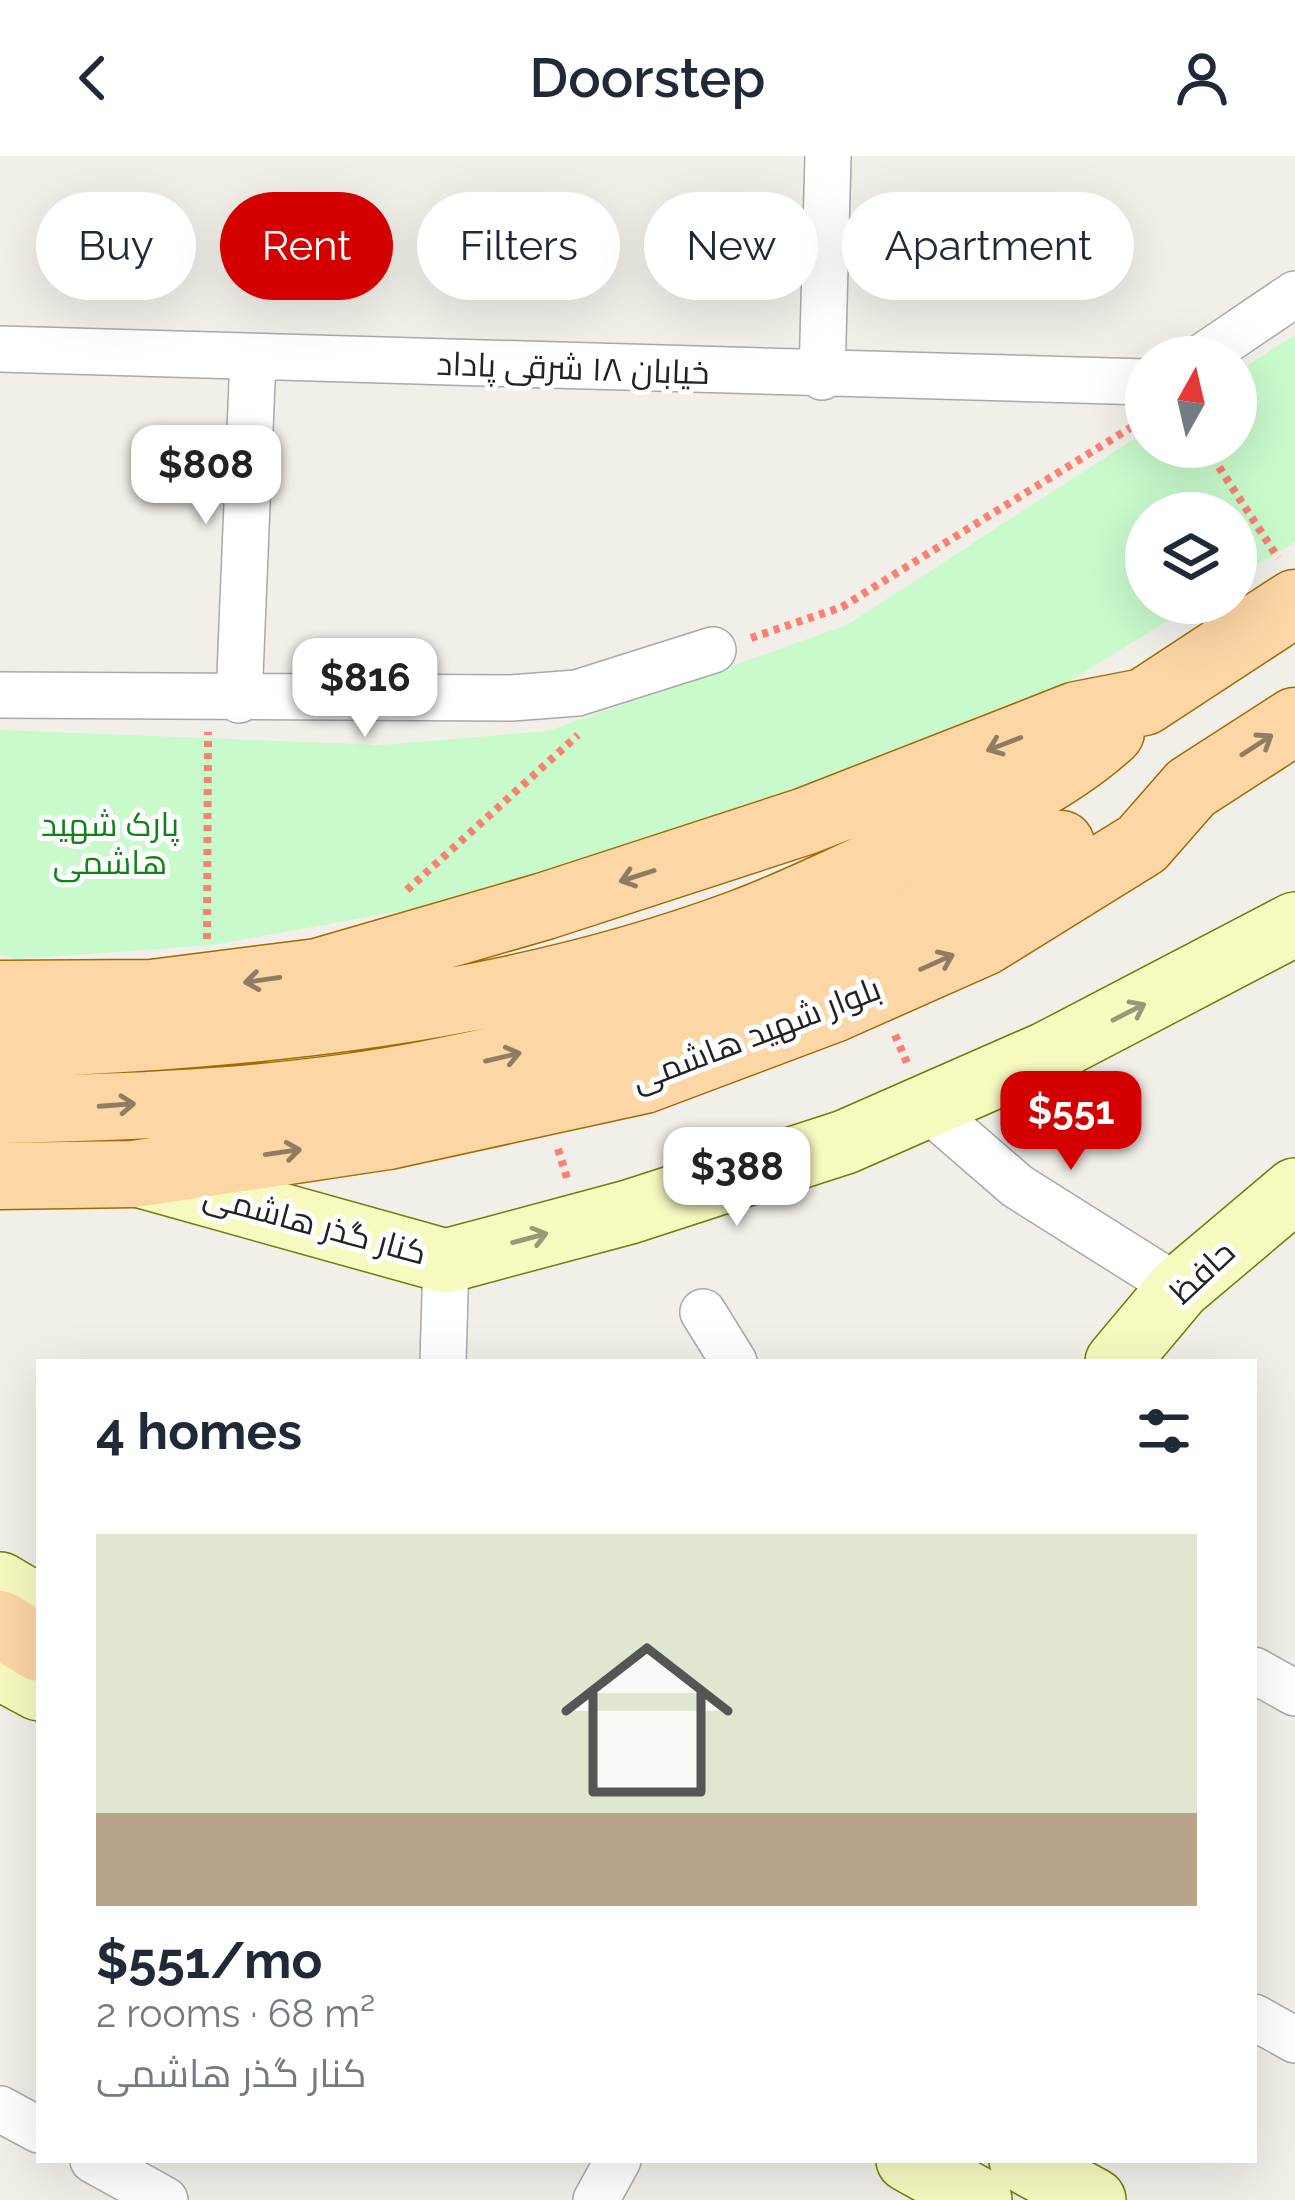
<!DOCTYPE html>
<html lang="en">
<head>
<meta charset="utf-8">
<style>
	:root { --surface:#fff; --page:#f2f2f3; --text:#1f2937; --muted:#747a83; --line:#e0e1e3; --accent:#d40000 }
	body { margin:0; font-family:Raleway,Cairo,sans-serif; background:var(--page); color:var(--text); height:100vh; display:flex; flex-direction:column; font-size:45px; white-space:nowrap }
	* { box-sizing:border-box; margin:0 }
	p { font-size:39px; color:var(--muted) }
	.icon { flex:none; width:66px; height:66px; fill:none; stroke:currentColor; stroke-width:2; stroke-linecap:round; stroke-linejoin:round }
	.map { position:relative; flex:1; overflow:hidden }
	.panel { position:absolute; left:36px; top:1203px; width:1221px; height:804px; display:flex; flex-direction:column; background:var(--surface); border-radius:0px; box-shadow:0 12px 48px #0002 }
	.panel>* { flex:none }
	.top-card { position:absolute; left:36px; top:36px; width:1224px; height:108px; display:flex; gap:24px }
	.needle { width:78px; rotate:8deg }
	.tools { position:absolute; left:1125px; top:180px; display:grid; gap:24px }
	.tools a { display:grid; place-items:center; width:132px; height:132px; border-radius:50%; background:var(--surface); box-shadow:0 12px 48px #0002; font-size:60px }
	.price { position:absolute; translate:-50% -102px; padding:0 27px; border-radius:24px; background:#fff; color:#222; font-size:39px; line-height:78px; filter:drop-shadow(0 3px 6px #0008) }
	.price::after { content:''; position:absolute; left:50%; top:72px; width:36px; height:27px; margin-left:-18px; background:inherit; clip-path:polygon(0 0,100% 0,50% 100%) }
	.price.selected { background:var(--accent); color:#fff }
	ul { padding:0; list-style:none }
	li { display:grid; align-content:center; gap:24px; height:636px; padding:0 60px }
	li+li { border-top:3px solid var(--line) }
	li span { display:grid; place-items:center; height:372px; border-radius:0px; color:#555 }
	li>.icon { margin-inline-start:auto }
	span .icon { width:216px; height:216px; fill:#fffc; stroke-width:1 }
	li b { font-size:51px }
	h2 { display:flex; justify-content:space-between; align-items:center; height:144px; padding:0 60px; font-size:51px }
	.pill { padding:0 42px; border-radius:54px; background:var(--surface); box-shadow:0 12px 48px #0002; font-size:42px; line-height:108px }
	.pill.selected { background:var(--accent); color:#fff }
	header { display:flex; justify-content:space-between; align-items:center; height:156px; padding:0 60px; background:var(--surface); font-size:54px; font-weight:600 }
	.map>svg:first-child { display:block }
	.park { fill:#c8facc }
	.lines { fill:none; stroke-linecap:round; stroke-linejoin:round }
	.street-casing { stroke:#a9a9a9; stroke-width:48 }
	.secondary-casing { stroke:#707d05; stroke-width:66 }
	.primary-casing { stroke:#a06b00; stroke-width:69 }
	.path { stroke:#fa8072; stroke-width:8; stroke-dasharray:6 6; stroke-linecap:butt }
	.street { stroke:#fff; stroke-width:45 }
	.secondary { stroke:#f7fabf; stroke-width:63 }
	.primary { stroke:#fcd6a4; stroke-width:66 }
	.oneway { stroke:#8f7c63 }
	.oneway2 { stroke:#979978 }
	.labels { text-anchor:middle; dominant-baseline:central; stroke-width:10; stroke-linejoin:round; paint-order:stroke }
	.street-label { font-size:33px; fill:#222; stroke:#fff }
	.park-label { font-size:33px; fill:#0c8416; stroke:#fff }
</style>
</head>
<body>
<header><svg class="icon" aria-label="back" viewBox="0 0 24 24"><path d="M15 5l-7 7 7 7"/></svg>Doorstep<svg class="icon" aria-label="person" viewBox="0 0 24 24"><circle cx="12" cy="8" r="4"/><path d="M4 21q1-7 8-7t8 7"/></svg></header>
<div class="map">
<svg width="1295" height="2044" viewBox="0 0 1295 2044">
	<rect width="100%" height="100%" fill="#f2efe9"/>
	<path class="park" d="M1295,179V386L1236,422V357H1146V447H1196L1036,546L703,677L507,736L213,789L18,803L0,799V574L381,589L548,575L847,469L1146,275V291H1236V217Z"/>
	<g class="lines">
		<g class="street-casing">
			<path id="street" d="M0,193L1146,226
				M1202,201L1295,138
				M822,221L828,0
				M0,539L511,542L577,537L713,494
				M239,544L253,201
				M927,952L1017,1030L1179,1132
				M703,1156L734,1206
				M443,1206L446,1105
				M1254,1514L1295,1537
				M1254,1861L1295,1884
				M0,1953L39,1974
				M93,2004L165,2044
				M596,2044L618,2004"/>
		</g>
		<g class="secondary-casing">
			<path id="secondary" d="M134,1018L446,1105L629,1056L845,986L1048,897L1295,768
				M1117,1206L1179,1132L1295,1034
				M0,1428L39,1451
				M0,1512L39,1533
				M908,2004L980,2044
				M1021,2004L1094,2044"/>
		</g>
		<g class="primary-casing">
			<path id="primary" d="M0,838L152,837L318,816L545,750L806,665L1077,559L1144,546L1295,447
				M0,889C251,880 504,855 741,767C795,747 847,721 899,697C969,665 1054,629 1111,576
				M0,954C141,951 289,945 428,918C649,876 866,798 1061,688
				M0,1020L134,1018L388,980L644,924L833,853L984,786L1142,688L1191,632L1295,565
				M0,1468L39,1492"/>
		</g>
		<path class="path" d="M1206,291L1278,402
			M751,482L842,451L1135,269
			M407,734L578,579
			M207,783L208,576
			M895,879L908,909
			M558,993L568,1025"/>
		<use href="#street" class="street"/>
		<use href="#secondary" class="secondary"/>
		<use href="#primary" class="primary"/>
	</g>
	<defs><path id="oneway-shaft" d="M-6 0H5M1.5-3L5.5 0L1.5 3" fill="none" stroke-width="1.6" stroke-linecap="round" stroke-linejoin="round" transform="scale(3)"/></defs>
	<g class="oneway">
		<use href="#oneway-shaft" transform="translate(1004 588) rotate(159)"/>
		<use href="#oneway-shaft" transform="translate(1257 589) rotate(-33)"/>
		<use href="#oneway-shaft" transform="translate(637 720) rotate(162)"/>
		<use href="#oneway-shaft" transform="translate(937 806) rotate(-24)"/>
		<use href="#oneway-shaft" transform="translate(262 824) rotate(172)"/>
		<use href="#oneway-shaft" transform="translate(503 901) rotate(-13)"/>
		<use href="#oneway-shaft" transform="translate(117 949) rotate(-4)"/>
		<use href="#oneway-shaft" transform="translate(283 996) rotate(-8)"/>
	</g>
	<g class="oneway2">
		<use href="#oneway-shaft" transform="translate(1129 856) rotate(-27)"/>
		<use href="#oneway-shaft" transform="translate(530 1082) rotate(-15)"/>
	</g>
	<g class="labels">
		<g class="street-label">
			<text transform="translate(573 212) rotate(2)">خیابان ۱۸ شرقی پاداد</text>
			<text transform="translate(756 878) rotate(-21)">بلوار شهید هاشمی</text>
			<text transform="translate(315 1068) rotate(15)">کنار گذر هاشمی</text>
			<text transform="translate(1202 1116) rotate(-43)">حافظ</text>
		</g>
		<g class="park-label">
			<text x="110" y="668">پارک شهید<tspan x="110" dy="38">هاشمی</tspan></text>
		</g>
	</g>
</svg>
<div class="tools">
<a><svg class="needle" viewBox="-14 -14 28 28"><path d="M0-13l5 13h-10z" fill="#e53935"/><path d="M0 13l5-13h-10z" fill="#747a83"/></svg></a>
<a><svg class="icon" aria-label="layers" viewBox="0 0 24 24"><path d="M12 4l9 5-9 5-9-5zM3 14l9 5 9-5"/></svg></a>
</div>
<b class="price" style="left:206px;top:371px">$808</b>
<b class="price" style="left:365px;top:584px">$816</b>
<b class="price selected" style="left:1071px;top:1017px">$551</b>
<b class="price" style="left:737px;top:1073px">$388</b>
<div class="top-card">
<a class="pill">Buy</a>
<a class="pill selected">Rent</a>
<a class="pill">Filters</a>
<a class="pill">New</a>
<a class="pill">Apartment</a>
</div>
<section class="panel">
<h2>4 homes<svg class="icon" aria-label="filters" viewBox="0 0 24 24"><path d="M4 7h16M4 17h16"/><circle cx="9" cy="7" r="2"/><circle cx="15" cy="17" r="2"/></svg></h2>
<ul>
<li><span style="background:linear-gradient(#dfe7d0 75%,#b9a48a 0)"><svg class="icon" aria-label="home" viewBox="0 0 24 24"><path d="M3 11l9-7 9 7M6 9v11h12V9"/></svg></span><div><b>$551/mo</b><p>2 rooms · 68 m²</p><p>کنار گذر هاشمی</p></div></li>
</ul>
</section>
</div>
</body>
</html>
